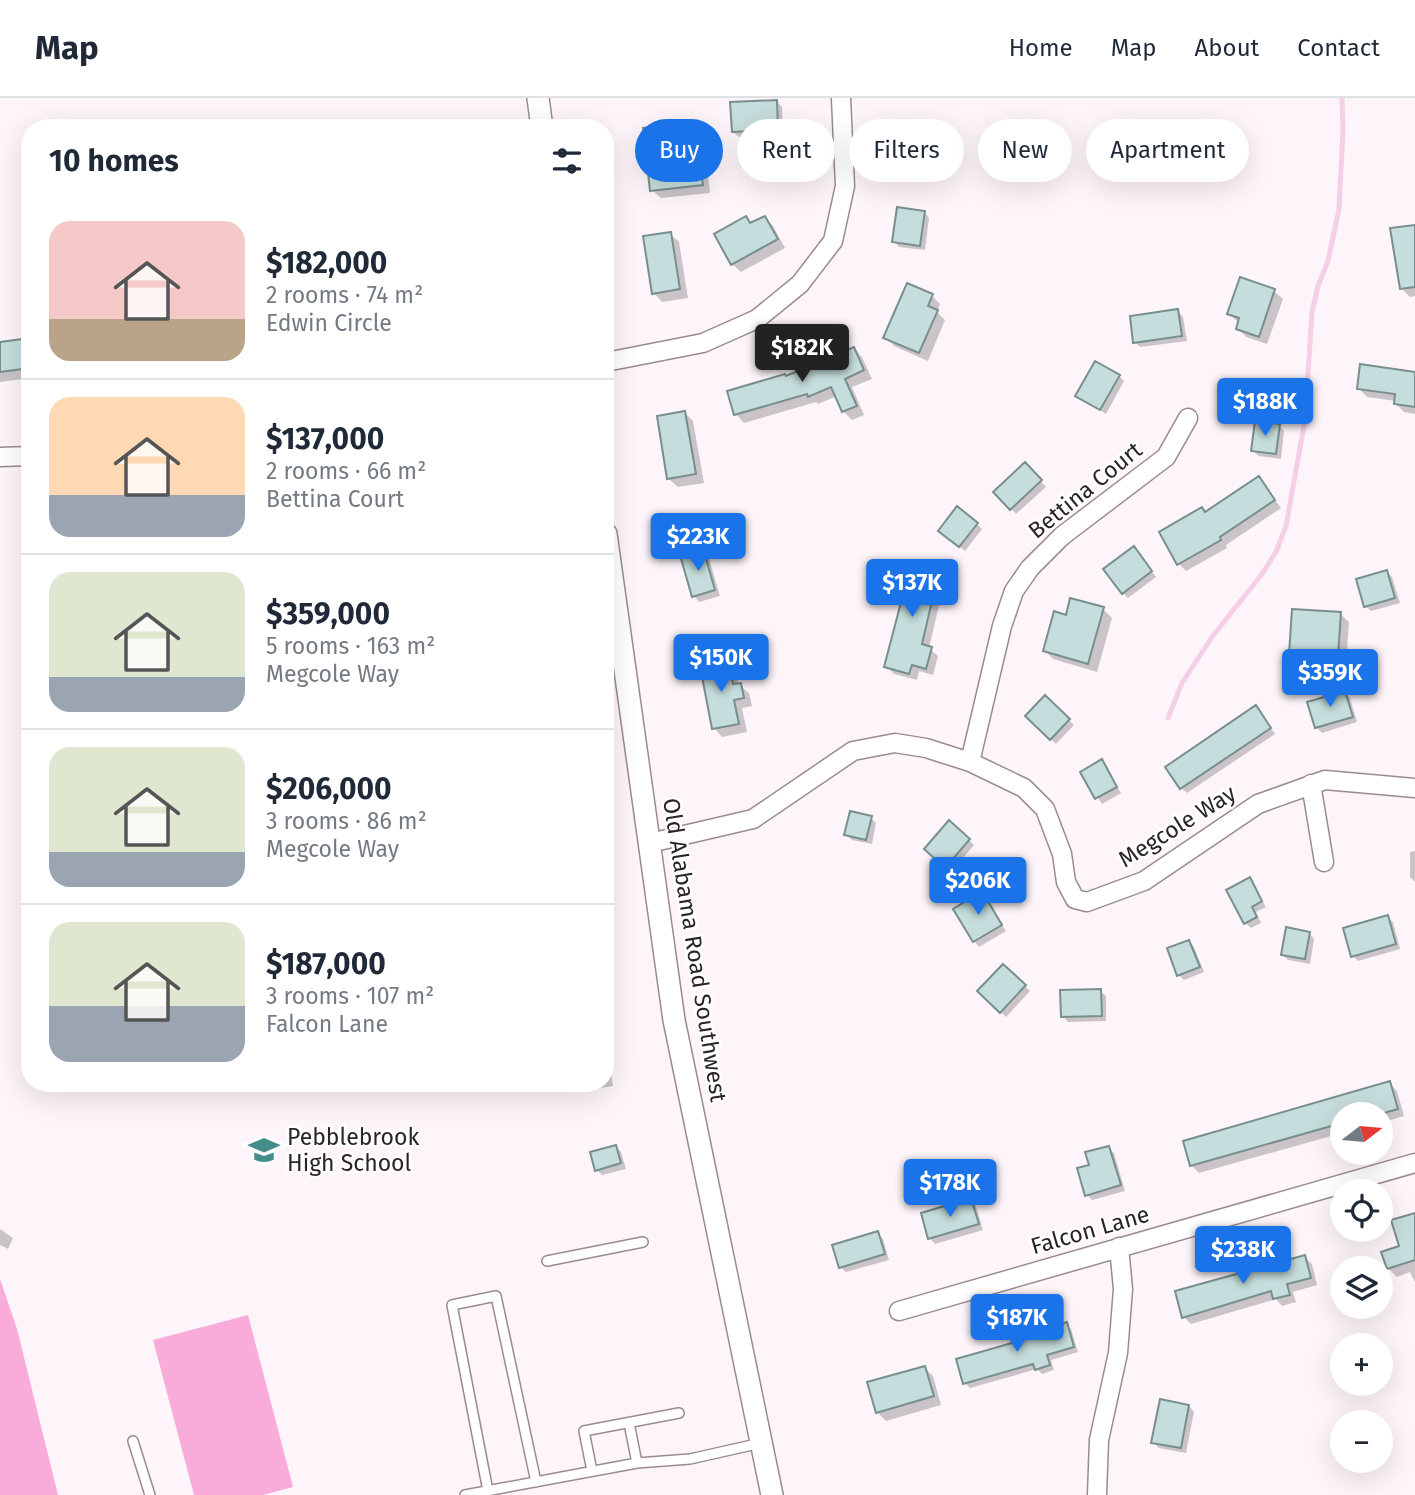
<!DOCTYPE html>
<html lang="en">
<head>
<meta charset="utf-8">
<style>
	:root { --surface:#fff; --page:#f6f6f7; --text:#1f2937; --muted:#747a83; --line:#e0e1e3; --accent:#1a73e8 }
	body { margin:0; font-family:"Fira Sans",sans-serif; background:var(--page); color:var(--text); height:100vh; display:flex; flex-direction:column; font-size:26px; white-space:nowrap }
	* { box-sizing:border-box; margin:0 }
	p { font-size:23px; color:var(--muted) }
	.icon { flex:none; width:38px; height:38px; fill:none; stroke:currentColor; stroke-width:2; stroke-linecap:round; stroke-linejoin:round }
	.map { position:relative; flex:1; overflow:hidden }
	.panel { position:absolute; left:21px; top:21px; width:593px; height:973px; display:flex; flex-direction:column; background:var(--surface); border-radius:28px; box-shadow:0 7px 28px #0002 }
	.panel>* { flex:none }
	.guide { position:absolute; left:635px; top:21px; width:665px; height:63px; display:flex; gap:14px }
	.needle { width:46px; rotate:74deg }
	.tools { position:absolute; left:1330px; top:1004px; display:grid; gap:14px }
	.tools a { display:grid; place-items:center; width:63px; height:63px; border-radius:50%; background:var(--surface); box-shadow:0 7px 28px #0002; font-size:35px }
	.price { position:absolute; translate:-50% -60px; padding:0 16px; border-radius:7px; background:var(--accent); color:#fff; font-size:23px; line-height:46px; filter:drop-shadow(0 2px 4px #0008) }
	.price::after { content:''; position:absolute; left:50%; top:42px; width:21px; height:16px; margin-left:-10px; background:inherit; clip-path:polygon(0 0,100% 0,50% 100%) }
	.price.active { background:#222; color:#fff }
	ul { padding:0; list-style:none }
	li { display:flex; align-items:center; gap:21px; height:175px; padding:0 28px }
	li+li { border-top:2px solid var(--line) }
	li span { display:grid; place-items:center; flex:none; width:196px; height:140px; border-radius:21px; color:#555 }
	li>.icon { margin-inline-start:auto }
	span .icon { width:84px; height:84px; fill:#fffc; stroke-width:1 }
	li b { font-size:30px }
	h2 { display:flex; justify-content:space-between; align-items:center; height:84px; padding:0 28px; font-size:30px }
	.chip { padding:0 24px; border-radius:32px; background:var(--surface); box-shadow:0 7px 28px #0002; font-size:24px; line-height:63px }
	.chip.active { background:var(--accent); color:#fff }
	header { display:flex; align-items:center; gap:42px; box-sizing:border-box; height:98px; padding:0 35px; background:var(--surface); border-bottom:2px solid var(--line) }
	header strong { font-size:33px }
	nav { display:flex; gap:38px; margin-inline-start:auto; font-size:24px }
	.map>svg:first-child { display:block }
	.green { fill:#f9abda }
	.shadow { fill:#0003 }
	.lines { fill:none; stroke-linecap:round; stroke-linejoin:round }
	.stream { stroke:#f5cfe5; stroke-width:5 }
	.building { fill:#c5dddc; stroke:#788f8d; stroke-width:2 }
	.service-casing { stroke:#9b8a94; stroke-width:12 }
	.minor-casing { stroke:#9b8a94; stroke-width:21 }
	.tertiary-casing { stroke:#9b8a94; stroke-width:24 }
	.service { stroke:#fff; stroke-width:9 }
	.minor { stroke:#fff; stroke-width:18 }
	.tertiary { stroke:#fff; stroke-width:21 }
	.labels { text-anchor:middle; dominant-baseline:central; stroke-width:5; stroke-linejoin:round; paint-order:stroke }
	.street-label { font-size:23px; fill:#2a2327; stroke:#fff }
	.poi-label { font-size:23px; fill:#2a2327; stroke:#fff; text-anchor:start }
</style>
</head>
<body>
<header>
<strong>Map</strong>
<nav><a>Home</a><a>Map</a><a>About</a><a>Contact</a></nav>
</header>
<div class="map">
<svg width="1415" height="1397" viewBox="0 0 1415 1397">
	<rect width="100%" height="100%" fill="#fdf5fa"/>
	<path class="green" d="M0,1181L17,1231L58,1397H0Z
		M248,1217L293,1389L263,1397H194L153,1242Z"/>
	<path class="shadow" d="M776,3L782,9L783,37L739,39L733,34Z
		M918,28L924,33V69H898L892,63Z
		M668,29L677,37L678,52L683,51L691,60L692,69L700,68L708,76L710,95L661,100L652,92Z
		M924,114L929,120L925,152L899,149L894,143Z
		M746,120L752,126L765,120L773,128L785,150L741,174L732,166Z
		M1415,128V198L1410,199L1401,190Z
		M670,136L679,144L688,200L662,204L654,195Z
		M1274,193L1283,201L1267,246L1246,239L1238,230V224L1229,216Z
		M932,198L940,206L937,214L945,222L928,263L894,248L886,239Z
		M1178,213L1183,219L1187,243L1140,249L1135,244Z
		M30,242V280L0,284V246Z
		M854,251L862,259L872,281L852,289L864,317L852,322L843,313L837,298L818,306L816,304L744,325L736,316L787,280Z
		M1415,275V316L1404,314L1396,306V303L1367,299L1359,290Z
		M1119,278L1124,283L1106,316L1077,298Z
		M685,315L693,323L704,385L678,389L669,381Z
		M1279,327L1284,333L1281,361L1259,358L1253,353Z
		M1025,366L1046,389L1016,416L995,394Z
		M1259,380L1281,410L1226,447L1227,450L1186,473L1179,466L1202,411L1206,415Z
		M977,426L982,431L965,453L946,438Z
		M703,452L708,457L720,498L699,504L694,498Z
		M1139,456L1156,479L1128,500L1123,495Z
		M1387,474L1392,479L1400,505L1371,513L1365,508Z
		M938,475L945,482L929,550L938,558L933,577L919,573L917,582L894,576L886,568L905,495L897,487Z
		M1103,511L1112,520L1097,574L1053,561L1045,553L1067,519Z
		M1340,516L1349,524L1346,566L1331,565L1330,581L1299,579L1290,570Z
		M727,564L736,573L739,587L749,595L752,608L742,610L747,634L722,639L714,630Z
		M1345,595L1350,600L1357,624L1322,635L1316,629Z
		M1045,599L1074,627L1056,646L1027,618Z
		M1256,609L1275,636L1187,695L1181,690Z
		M1102,664L1121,695L1102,706L1082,675Z
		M871,720L876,725L872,746L852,742L846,736Z
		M950,724L974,747L951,774L926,751Z
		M1415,753V784L1410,779V754Z
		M1249,781L1266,809L1256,814L1261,825L1251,830L1245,825Z
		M982,796L1006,833L979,849L974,843Z
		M1387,819L1393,824L1400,851L1358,863L1353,858Z
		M1309,835L1314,841L1310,866L1288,862L1282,856Z
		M1189,844L1194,849L1204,874L1184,882L1179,877Z
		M1004,868L1030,893L1006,919L980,893Z
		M1100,893L1106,898V923L1068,924L1063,918Z
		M606,946L613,988L589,992L583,985H606Z
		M1389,985L1397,993L1404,1018L1381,1025V1017H1342V1035L1199,1075L1191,1067Z
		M615,1048L621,1054L626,1071L602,1077L597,1072Z
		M1109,1050L1114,1055L1125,1093L1092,1102L1087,1097L1091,1068Z
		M971,1102L976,1108L983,1132L935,1146L930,1140Z
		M1415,1117V1184L1410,1174L1397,1179L1388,1170L1401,1149Z
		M0,1131L13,1140L8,1151L0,1147Z
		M878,1135L883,1141L889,1162L846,1174L840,1169Z
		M1304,1159L1312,1166L1317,1187L1293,1194L1296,1204L1282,1208L1276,1201L1191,1226L1184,1219Z
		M1066,1226L1071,1231L1078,1254L1051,1262L1054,1272L1042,1276L1037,1271L970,1290L965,1285L1028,1242Z
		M924,1269L933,1278L941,1307L886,1323L877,1314Z
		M1189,1308L1194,1314L1186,1355L1159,1350L1153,1344Z"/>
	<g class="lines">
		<path class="stream" d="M1168,620L1182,585L1212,539L1262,476L1276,454L1286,428L1305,322L1312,214L1318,188L1328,163L1339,111L1343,31L1342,0"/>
	</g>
	<path class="building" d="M777,2L778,32L732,34L730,4Z
		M890,26H919V64H890Z
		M669,27L671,51L683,49L686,68L700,66L703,87L650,93L643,30Z
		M897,109L925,113L920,148L892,144Z
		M746,118L750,125L765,118L778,141L731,167L714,136Z
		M1415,127V189L1400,191L1390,130Z
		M671,134L680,191L652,196L643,138Z
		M1240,179L1275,191L1259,239L1236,231L1239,220L1227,216Z
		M907,185L933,196L928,208L938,212L919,255L883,240Z
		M1178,211L1182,238L1133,245L1130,218Z
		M30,240V270L0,274V244Z
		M854,249L864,272L845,281L857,308L842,314L831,289L808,299L807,296L734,317L727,293L785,276L786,278Z
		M1095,263L1120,277L1100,312L1075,298Z
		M1360,266L1415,274V309L1394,306L1395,296L1357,291Z
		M685,313L696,376L667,381L657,318Z
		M1255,323L1280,326L1276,356L1251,353Z
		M1025,364L1042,382L1010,412L993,394Z
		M1259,378L1275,402L1220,439L1221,442L1177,467L1159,434L1202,409L1205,414Z
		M957,408L978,425L959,449L938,433Z
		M1134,448L1152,473L1122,496L1103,471Z
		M703,450L715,492L692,499L680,457Z
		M900,464L939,473L922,546L932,549L926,571L912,567L909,576L884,569L905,489L895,487Z
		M1387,472L1395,500L1364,509L1356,481Z
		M1070,500L1104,509L1088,566L1043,553L1054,513L1066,517Z
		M1292,511L1341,514L1338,558L1323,557L1322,573L1288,571Z
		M728,562L733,586L741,585L744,600L734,602L739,626L712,631L700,568Z
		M1345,593L1353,619L1315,630L1307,604Z
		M1045,597L1070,621L1050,642L1025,618Z
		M1256,607L1271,630L1180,691L1165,669Z
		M1102,661L1117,689L1095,701L1080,674Z
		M850,713L872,718L866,742L844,737Z
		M949,722L970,741L945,770L924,751Z
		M1250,779L1262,803L1252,809L1257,819L1244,826L1226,792Z
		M982,793L1002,827L973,844L953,811Z
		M1388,817L1396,846L1351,859L1343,830Z
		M1286,829L1310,834L1305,861L1281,857Z
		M1189,842L1200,869L1177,878L1167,850Z
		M1003,866L1026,887L1000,915L977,893Z
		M1101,891L1102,918L1061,919L1060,892Z
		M1390,983L1398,1011L1377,1017H1342V1025L1190,1068L1183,1043Z
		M616,1047L621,1065L595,1073L590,1054Z
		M1109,1048L1121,1087L1085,1098L1077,1070L1089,1067L1085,1054Z
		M971,1100L979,1126L928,1141L921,1115Z
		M1415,1115V1162L1387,1171L1381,1154L1399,1148L1391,1122Z
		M878,1133L885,1156L839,1170L832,1147Z
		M1305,1157L1311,1180L1287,1186L1290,1197L1273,1201L1271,1193L1182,1220L1175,1193Z
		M1067,1224L1074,1249L1047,1257L1050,1267L1035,1272L1033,1266L963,1286L956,1261L1026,1241L1025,1236Z
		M925,1268L934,1298L876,1315L867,1284Z
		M1160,1301L1189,1307L1181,1350L1151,1345Z"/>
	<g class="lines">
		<g class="service-casing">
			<path id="service" d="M547,1163L643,1144
				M629,1325L637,1365
				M133,1343L150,1397
				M592,1373L584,1333L679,1315
				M488,1393L452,1207L496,1198L536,1384
				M465,1397L637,1365L690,1361L761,1345"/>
		</g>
		<g class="minor-casing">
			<path id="minor" d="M606,264L703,245L757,221L800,186L833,143L845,88L841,0
				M0,359L30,358
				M970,664L1002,528L1014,493L1030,470L1062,438L1166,359L1188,320
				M1311,686L1324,764
				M650,745L753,721L853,653L895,645L926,650L970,664L1024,690L1045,711L1062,756L1066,784L1075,801L1087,804L1144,783L1258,706L1325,682L1415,690
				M899,1213L1415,1065
				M1097,1397L1099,1342L1118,1255L1123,1191L1119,1149"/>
		</g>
		<g class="tertiary-casing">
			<path id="tertiary" d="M538,0L542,30
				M606,436L674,922L772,1397"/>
		</g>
		<use href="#service" class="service"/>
		<use href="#minor" class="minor"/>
		<use href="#tertiary" class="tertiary"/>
	</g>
	<defs>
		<g id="school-bare" transform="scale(2.415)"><path d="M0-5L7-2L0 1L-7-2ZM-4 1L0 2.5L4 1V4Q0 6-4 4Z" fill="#458c89" stroke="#fff" stroke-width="2.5" paint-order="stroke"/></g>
	</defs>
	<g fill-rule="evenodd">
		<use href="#school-bare" x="264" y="1052"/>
	</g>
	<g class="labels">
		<g class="street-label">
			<text transform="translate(1085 392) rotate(-39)">Bettina Court</text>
			<text transform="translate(1177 728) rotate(-32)">Megcole Way</text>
			<text transform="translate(695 852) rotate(81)">Old Alabama Road Southwest</text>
			<text transform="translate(1090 1132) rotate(-16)">Falcon Lane</text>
		</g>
		<g class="poi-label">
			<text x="287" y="1039">Pebblebrook<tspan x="287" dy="26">High School</tspan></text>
		</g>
	</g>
</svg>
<div class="tools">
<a><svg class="needle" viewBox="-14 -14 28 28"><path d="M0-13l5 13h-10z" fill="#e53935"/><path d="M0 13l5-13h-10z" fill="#747a83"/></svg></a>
<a><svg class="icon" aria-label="locate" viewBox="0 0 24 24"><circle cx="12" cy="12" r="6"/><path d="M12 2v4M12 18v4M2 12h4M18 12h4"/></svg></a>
<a><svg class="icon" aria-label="layers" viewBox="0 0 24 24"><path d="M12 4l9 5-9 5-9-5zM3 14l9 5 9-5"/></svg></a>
<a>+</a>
<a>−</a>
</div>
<b class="price active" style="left:802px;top:286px">$182K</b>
<b class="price" style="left:1265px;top:340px">$188K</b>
<b class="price" style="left:698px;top:475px">$223K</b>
<b class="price" style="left:912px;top:521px">$137K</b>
<b class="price" style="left:721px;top:596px">$150K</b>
<b class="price" style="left:1330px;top:611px">$359K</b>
<b class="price" style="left:978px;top:819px">$206K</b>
<b class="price" style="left:950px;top:1121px">$178K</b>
<b class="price" style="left:1243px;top:1188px">$238K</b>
<b class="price" style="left:1017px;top:1256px">$187K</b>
<div class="guide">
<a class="chip active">Buy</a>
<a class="chip">Rent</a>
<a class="chip">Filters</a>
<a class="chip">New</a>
<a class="chip">Apartment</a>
</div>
<section class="panel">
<h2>10 homes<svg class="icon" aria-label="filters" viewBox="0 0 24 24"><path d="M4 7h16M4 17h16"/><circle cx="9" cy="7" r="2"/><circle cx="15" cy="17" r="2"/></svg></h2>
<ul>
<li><span style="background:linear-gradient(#f6c9c9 70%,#b9a48a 0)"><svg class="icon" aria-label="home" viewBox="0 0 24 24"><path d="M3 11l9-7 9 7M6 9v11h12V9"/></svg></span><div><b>$182,000</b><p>2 rooms · 74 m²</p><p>Edwin Circle</p></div></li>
<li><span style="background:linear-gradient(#ffd9b3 70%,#9aa5b1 0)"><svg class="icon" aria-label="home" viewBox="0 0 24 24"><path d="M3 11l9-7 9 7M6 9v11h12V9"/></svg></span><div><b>$137,000</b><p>2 rooms · 66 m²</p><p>Bettina Court</p></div></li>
<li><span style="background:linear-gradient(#dfe7d0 75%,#9aa5b1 0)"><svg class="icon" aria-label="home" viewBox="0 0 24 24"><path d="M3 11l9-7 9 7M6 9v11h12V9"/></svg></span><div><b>$359,000</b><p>5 rooms · 163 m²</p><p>Megcole Way</p></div></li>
<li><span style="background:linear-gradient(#dfe7d0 75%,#9aa5b1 0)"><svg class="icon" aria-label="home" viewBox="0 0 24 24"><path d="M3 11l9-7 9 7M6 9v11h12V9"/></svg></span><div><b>$206,000</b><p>3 rooms · 86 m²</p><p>Megcole Way</p></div></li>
<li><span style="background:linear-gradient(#dfe7d0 60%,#9aa5b1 0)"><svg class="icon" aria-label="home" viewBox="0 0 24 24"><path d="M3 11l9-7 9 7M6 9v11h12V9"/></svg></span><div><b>$187,000</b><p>3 rooms · 107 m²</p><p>Falcon Lane</p></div></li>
</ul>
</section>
</div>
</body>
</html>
